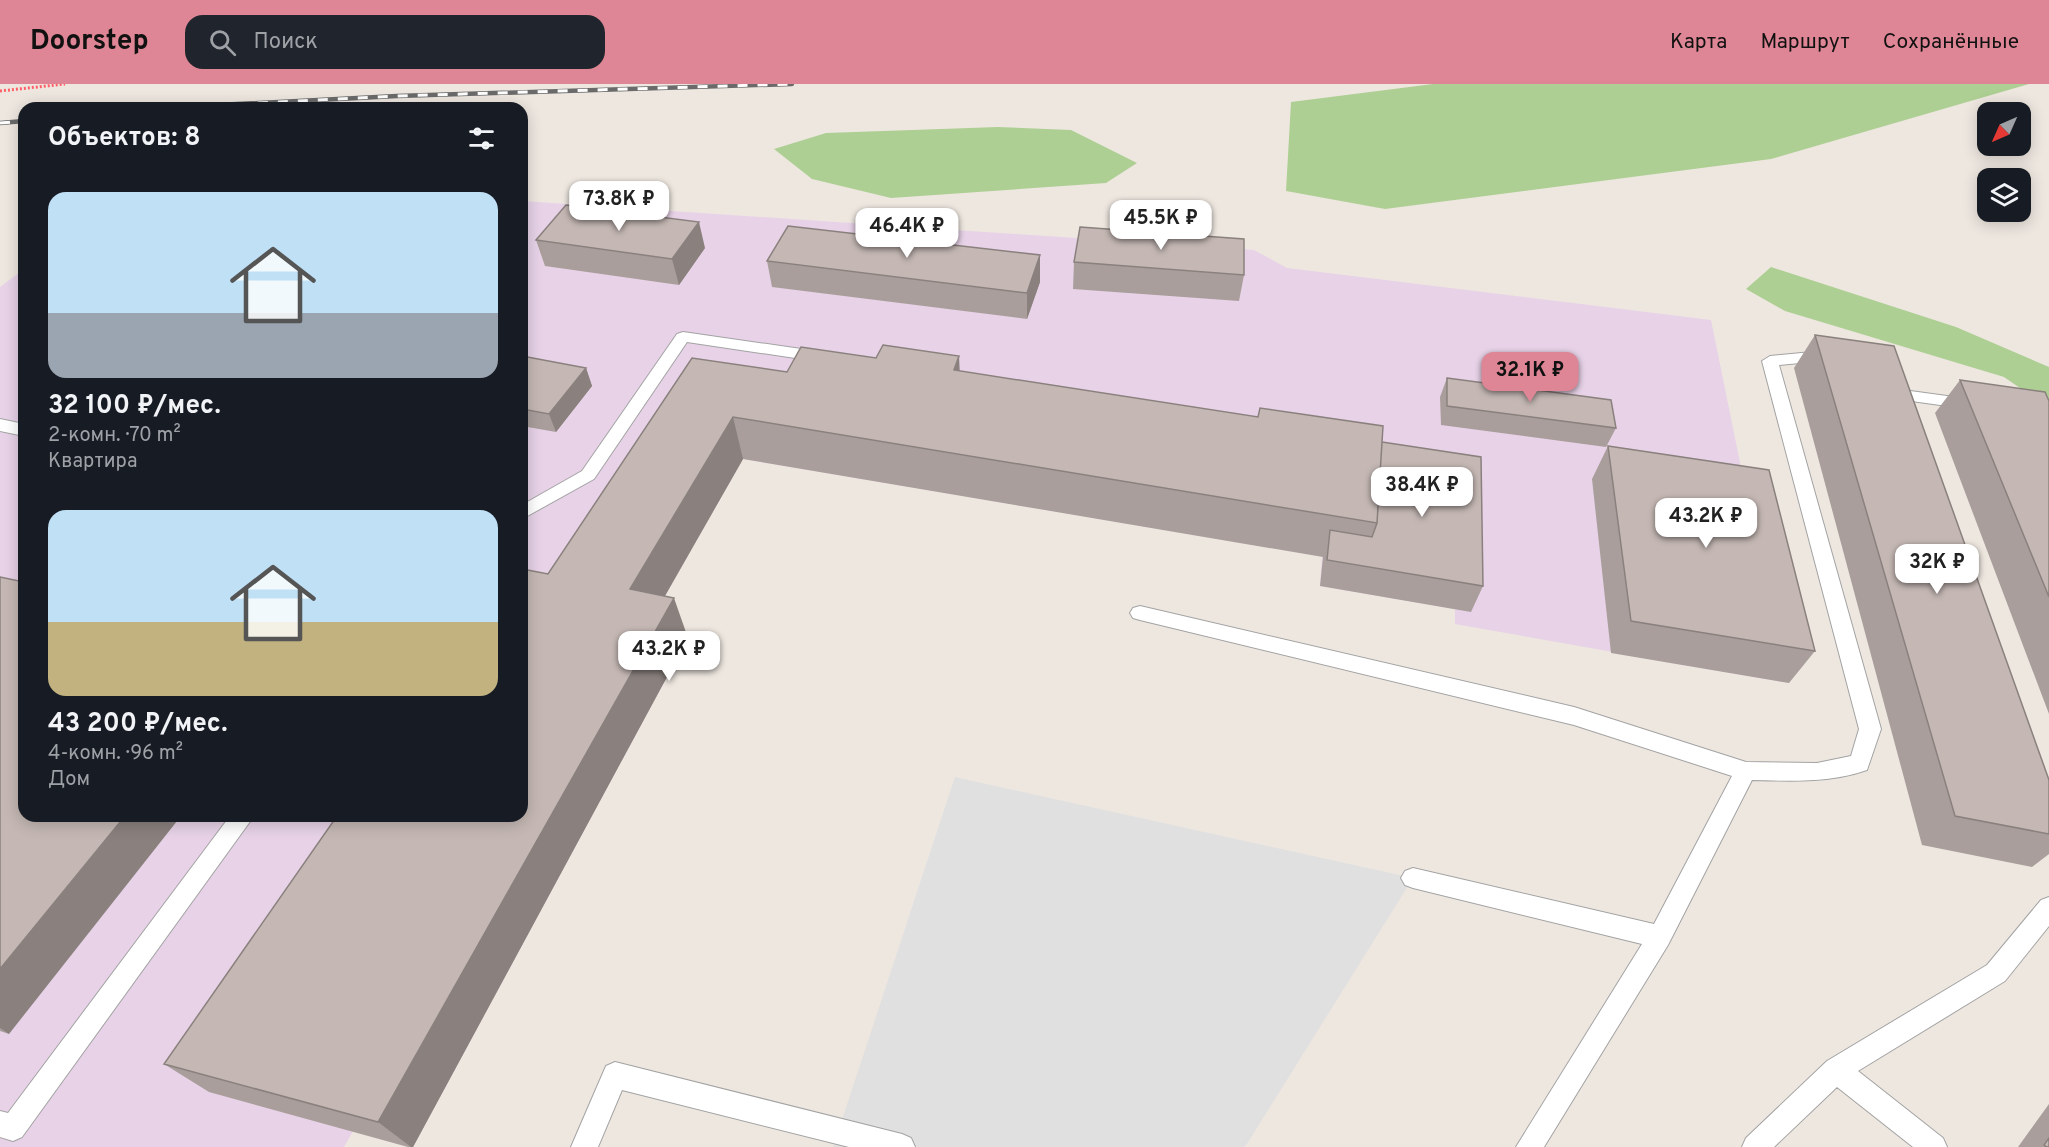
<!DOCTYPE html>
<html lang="ru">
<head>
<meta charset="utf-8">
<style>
	:root { --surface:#171b24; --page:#20242c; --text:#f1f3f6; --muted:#9ea1a6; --accent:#de8695 }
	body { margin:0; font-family:Overpass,sans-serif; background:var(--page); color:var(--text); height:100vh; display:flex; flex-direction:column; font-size:22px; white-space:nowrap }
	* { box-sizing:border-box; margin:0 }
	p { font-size:20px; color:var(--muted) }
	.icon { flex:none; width:33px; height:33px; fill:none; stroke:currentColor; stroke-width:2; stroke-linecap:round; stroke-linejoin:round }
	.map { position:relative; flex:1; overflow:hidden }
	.sheet { position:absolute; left:18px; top:18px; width:510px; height:720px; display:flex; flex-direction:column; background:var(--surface); border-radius:18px; box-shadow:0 3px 15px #0003 }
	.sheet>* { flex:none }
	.needle { width:39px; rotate:225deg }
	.tools { position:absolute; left:1977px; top:18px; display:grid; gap:12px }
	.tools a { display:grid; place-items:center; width:54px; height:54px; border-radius:12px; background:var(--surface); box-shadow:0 3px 15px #0003; font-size:30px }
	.price { position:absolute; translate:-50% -51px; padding:0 14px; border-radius:12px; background:#fff; color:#222; font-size:20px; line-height:39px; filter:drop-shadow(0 2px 3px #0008) }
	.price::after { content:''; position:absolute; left:50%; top:36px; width:18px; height:14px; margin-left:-9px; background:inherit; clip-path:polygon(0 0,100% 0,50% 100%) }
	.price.selected { background:var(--accent); color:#111 }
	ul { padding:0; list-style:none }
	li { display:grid; align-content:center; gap:12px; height:318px; padding:0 30px }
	li span { display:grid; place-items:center; height:186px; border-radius:18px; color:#555 }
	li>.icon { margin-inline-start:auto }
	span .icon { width:108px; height:108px; fill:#fffc; stroke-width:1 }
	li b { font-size:26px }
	h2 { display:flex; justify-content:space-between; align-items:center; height:72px; padding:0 30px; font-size:26px }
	header { display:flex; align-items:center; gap:36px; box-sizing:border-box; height:84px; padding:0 30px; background:var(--accent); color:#111 }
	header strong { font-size:28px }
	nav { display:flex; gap:33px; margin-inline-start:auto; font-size:21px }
	.search { width:420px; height:54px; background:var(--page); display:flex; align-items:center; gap:15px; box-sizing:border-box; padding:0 21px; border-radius:18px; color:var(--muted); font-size:22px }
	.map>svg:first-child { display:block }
	.industrial { fill:#e7d2e7 }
	.forest { fill:#aecf93 }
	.parking { fill:#e0e0e0 }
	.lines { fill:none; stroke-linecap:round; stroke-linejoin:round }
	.lane-casing { stroke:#a3a3a3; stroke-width:2 }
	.path { stroke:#ff6068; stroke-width:3; stroke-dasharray:2 2; stroke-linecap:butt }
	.lane { fill:#fff; fill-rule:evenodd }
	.rail-casing { stroke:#6a6a6a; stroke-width:4.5 }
	.rail { stroke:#fff; stroke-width:3; stroke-dasharray:10; stroke-linecap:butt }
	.wall { fill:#a99e9b }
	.shaded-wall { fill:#8a817e }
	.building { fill:#c5b8b4; stroke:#8a817e; stroke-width:1.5 }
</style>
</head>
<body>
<header>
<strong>Doorstep</strong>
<div class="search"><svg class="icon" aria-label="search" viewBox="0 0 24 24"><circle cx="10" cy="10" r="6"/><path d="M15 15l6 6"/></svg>Поиск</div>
<nav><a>Карта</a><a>Маршрут</a><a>Сохранённые</a></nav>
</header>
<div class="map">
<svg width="2049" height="1063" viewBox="0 0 2049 1063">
	<rect width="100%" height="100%" fill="#eee7e0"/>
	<path class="industrial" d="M522,117L1254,166L1287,184L1711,236L1748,418L1789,599L1455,540V525L1320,502L1322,472L743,375L646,545L688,554L413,1063L353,1047L344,1063H0V203L24,185V732H522Z"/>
	<path class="forest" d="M1433,0H2029L1771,75L1385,125L1286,107L1291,18Z
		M998,43L1071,46L1137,79L1106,99L891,114L812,95L774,65L826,49Z
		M1771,183L1956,243L2049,283V324L2004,293L1785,227L1746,205Z"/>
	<path class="parking" d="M955,693L1413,794L1245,1063H833Z"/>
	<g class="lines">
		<g class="lane-casing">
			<path id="lane" d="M683,248L822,268L830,273L822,278L687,258L594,395L522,435V421L582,387L677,250Z
				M1812,268L1831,273L1833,277L1825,282L1811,278L1779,281L1881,645L1867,686C1830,699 1791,697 1752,696L1668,861L1544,1063H1516L1642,860L1413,804L1405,801L1401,794L1405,787L1413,784L1654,840L1732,692L1574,641L1140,536L1133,534L1130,529L1133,524L1140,522L1574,623L1746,678L1817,679L1851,672L1859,645L1762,277L1770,272Z
				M1903,306L1969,315L1977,320L1969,325L1897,315L1895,311Z
				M0,335L24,340V352L0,347Z
				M230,732H254L22,1053L13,1057L0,1053V1027L8,1029Z
				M2049,813V842L2005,897L1858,987L1943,1054L1947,1063H1913L1837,1003L1774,1063H1742L1746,1054L1827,977L1987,881L2041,816Z
				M615,978L902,1050L911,1054L915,1063H849L622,1006L598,1063H571L606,982Z"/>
		</g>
		<path class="path" d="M0,7L65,0"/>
		<use href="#lane" class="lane"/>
		<g class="rail-casing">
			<path id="rail" d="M158,24L397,12L792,0
				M0,39L24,37"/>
		</g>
		<use href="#rail" class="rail"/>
	</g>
	<path class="wall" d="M536,156L705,164L679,201L545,182Z
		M1040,171V198L1027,235L772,203L767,177Z
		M1074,178L1244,191L1239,217L1073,205Z
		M1815,251L2049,750V770L2032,783L1922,761L1794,284Z
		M522,272L586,284L592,302L556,348L522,342Z
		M692,274L787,288L1382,358L1483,502L1471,528L1320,502L1323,473L743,375L665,512L688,554L413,1063H408L209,1008L164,980L548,490Z
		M1447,294L1616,344L1606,363L1441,341L1440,313Z
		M1960,296L2049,317V630L1935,329Z
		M1608,362L1815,567L1789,599L1611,569L1592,395Z
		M0,493L9,950L0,947Z
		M2049,1020V1063H2018Z"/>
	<path class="shaded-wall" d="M699,138L705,164L679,201L672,175Z
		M1040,171V198L1027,235V209Z
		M959,272L961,314L954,286Z
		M586,284L592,302L556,348L549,330Z
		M733,333L743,375L646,545L630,505Z
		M674,514L688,554L413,1063H411L378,1038Z
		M125,732H181L9,950L0,944V885Z"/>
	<path class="building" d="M566,121L699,138L672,175L536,156Z
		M788,142L1040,171L1027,209L767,177Z
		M1080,143L1244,155V191L1074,178Z
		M1815,251L1894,262L2049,696V750L1955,732Z
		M883,261L959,272L954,286L1258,333L1260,324L1383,342L1377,439L733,333L630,505L674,514L378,1038L164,980L337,732H522V485L548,490L692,274L787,288L801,263L876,274Z
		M522,272L586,284L549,330L522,325Z
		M1447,294L1611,316L1616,344L1447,322Z
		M1960,296L2045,308L2049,317V513Z
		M1382,358L1481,373L1483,502L1327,476L1330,446L1372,453L1377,439Z
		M1608,362L1769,386L1815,567L1631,537Z
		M0,493L24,498V732H125L0,885Z
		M2049,1054V1063H2047L2044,1061Z"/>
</svg>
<div class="tools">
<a><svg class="needle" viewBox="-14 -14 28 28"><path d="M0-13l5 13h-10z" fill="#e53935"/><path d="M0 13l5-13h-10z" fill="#9ea1a6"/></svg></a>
<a><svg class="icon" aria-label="layers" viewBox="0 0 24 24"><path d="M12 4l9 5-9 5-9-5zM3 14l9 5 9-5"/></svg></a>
</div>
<b class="price" style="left:619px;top:148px">73.8K ₽</b>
<b class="price" style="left:1161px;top:167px">45.5K ₽</b>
<b class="price" style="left:907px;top:175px">46.4K ₽</b>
<b class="price selected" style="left:1530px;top:319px">32.1K ₽</b>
<b class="price" style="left:1422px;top:434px">38.4K ₽</b>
<b class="price" style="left:1706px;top:465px">43.2K ₽</b>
<b class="price" style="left:1937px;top:511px">32K ₽</b>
<b class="price" style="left:669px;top:598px">43.2K ₽</b>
<section class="sheet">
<h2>Объектов: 8<svg class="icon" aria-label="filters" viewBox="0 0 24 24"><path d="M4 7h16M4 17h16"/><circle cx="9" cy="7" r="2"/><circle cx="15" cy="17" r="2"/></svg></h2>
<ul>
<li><span style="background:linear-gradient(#bfe0f5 65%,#9aa5b1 0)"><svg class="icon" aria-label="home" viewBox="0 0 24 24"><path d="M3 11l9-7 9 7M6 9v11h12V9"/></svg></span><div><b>32 100 ₽/мес.</b><p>2-комн. · 70 m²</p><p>Квартира</p></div></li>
<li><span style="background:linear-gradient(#bfe0f5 60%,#c2b280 0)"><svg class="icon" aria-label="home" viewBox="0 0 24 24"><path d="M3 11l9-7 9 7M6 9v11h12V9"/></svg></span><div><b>43 200 ₽/мес.</b><p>4-комн. · 96 m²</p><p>Дом</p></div></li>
</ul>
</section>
</div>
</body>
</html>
